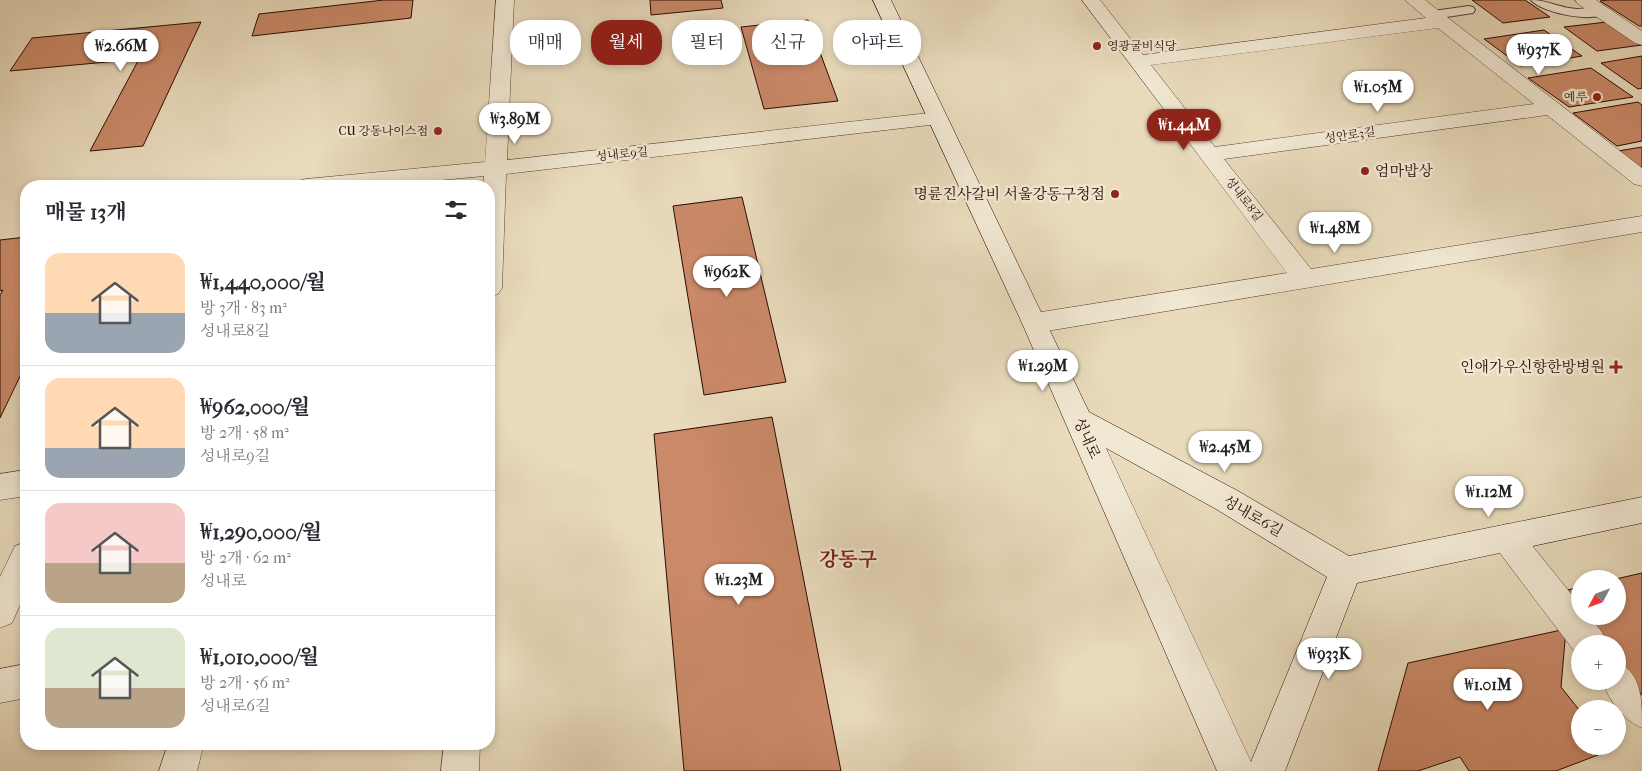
<!DOCTYPE html>
<html lang="ko">
<head>
<meta charset="utf-8">
<style>
	:root { --surface:#fff; --page:#f2f2f3; --text:#2b2b33; --muted:#7c7c81; --line:#e1e1e2; --accent:#8f2418 }
	body { margin:0; font-family:"IM FELL French Canon","Noto Serif KR",serif; background:var(--page); color:var(--text); height:100vh; display:flex; flex-direction:column; font-size:19px; white-space:nowrap }
	* { box-sizing:border-box; margin:0 }
	p { font-size:16px; color:var(--muted) }
	.icon { flex:none; width:28px; height:28px; fill:none; stroke:currentColor; stroke-width:2; stroke-linecap:round; stroke-linejoin:round }
	.map { position:relative; flex:1; overflow:hidden }
	.sheet { position:absolute; left:20px; top:180px; width:475px; height:570px; display:flex; flex-direction:column; background:var(--surface); border-radius:20px; box-shadow:0 2px 8px #0003 }
	.sheet>* { flex:none }
	.hud { position:absolute; left:510px; top:20px; width:475px; height:45px; display:flex; gap:10px }
	.needle { width:32px; rotate:229deg }
	.controls { position:absolute; left:1571px; top:570px; display:grid; gap:10px }
	.controls a { display:grid; place-items:center; width:55px; height:55px; border-radius:50%; background:var(--surface); box-shadow:0 2px 8px #0003; font-size:25px }
	.price { position:absolute; translate:-50% -42px; padding:0 11px; border-radius:18px; background:#fff; color:#222; font-size:16px; line-height:32px; filter:drop-shadow(0 1px 2px #0008) }
	.price::after { content:''; position:absolute; left:50%; top:30px; width:15px; height:11px; margin-left:-8px; background:inherit; clip-path:polygon(0 0,100% 0,50% 100%) }
	.price.selected { background:var(--accent); color:#fff }
	ul { padding:0; list-style:none }
	li { display:flex; align-items:center; gap:15px; height:125px; padding:0 25px }
	li+li { border-top:1px solid var(--line) }
	li span { display:grid; place-items:center; flex:none; width:140px; height:100px; border-radius:15px; color:#555 }
	li>.icon { margin-inline-start:auto }
	span .icon { width:60px; height:60px; fill:#fffc; stroke-width:1 }
	li b { font-size:21px }
	h2 { display:flex; justify-content:space-between; align-items:center; height:60px; padding:0 25px; font-size:21px }
	.pill { padding:0 18px; border-radius:20px; background:var(--surface); box-shadow:0 2px 8px #0003; font-size:18px; line-height:45px }
	.pill.selected { background:var(--accent); color:#fff }
	.map>svg:first-child { display:block }
	.building { fill:#ca8968; stroke:#2b0a00 }
	.lines { fill:none; stroke-linecap:round; stroke-linejoin:round }
	.lane-casing { stroke:#5a3e2f; stroke-width:2 }
	.street-casing { stroke:#5a3e2f; stroke-width:1 }
	.secondary-casing { stroke:#2b0a00; stroke-width:1 }
	.lane { fill:#f1e8d3; fill-rule:evenodd }
	.street { fill:#f1e8d3; fill-rule:evenodd }
	.secondary { fill:#f1e8d3; fill-rule:evenodd }
	.poi-dot { fill:#8f2418; stroke:#f1e8d3; stroke-width:2 }
	.labels { text-anchor:middle; dominant-baseline:central; stroke-width:5; stroke-linejoin:round; paint-order:stroke }
	.far-poi-label { font-size:12px; fill:#2b0a00; stroke:#f1e8d3; text-anchor:end }
	.far-street-label { font-size:12px; fill:#2b0a00; stroke:#f1e8d3 }
	.poi-label { font-size:15px; fill:#2b0a00; stroke:#f1e8d3; text-anchor:end }
	.street-label { font-size:15px; fill:#2b0a00; stroke:#f1e8d3 }
	.district-label { font-size:20px; font-weight:bold; fill:#7a1f14; stroke:#f1e8d3 }
</style>
</head>
<body>
<div class="map">
<svg width="1642" height="771" viewBox="0 0 1642 771">
	<rect width="100%" height="100%" fill="#e9dbbc"/>
	<filter id="stains"><feTurbulence type="fractalNoise" baseFrequency=".004" numOctaves="4"/><feColorMatrix values="0 0 0 0 .2 0 0 0 0 .09 0 0 0 0 .02 0 0 0 .5 -.17"/></filter>
	<radialGradient id="worn" r=".72"><stop offset=".6" stop-color="#630" stop-opacity="0"/><stop offset="1" stop-color="#630" stop-opacity=".3"/></radialGradient>
	<path class="building" d="M384 0H413L411 18 252 36 259 14Z
		M650 0H721L723 8 651 15Z
		M1472 0H1525L1550 17 1503 23Z
		M1608 0H1642V26H1639L1600 1Z
		M808 20 838 101 764 109 741 27Z
		M201 22 143 146 90 151 139 59 10 71 32 38Z
		M1607 22 1642 45 1597 51 1564 27Z
		M1544 30 1582 56 1521 66 1484 39Z
		M1642 56V88L1638 89 1601 63Z
		M1591 68 1633 97 1569 107 1528 78Z
		M1638 102 1642 105V141L1617 146 1573 113Z
		M1642 147V169L1618 151Z
		M742 197 786 382 704 395 673 206Z
		M26 237V364L0 418V295L3 290 0 291V240Z
		M772 417 841 771H684L654 434Z
		M1642 573V695L1618 665V644H1601L1559 592 1580 587V616H1618L1616 579Z
		M1566 629 1561 687 1580 711V746H1608L1611 750 1556 771H1469L1460 757 1418 771H1378L1408 663Z"/>
	<g class="lines">
		<defs>
			<path id="lane" d="M1531 0C1547 0 1560 8 1577 9 1586 9 1601 5 1607 12 1595 24 1542 13 1531 0Z
				M1469 6 1473 7 1475 10 1473 13 1433 19 1427 15 1433 11Z"/>
			<path id="street" d="M496 0H514L507 160 938 112 945 114 948 118 945 122 938 124 506 174 502 288 498 294 489 297V186H483L484 176 378 186H295L298 181 306 179 485 162Z
				M1082 0H1100L1143 55 1426 18 1405 0H1425L1642 168V186L1634 184 1547 115 1224 159 1311 269 1642 216V232L1035 333 1026 330 1022 323 1026 316 1035 313 1287 273ZM1438 28 1534 104 1215 147 1151 65Z
				M1575 0H1596L1642 31V45L1635 43 1578 4Z
				M26 470V496L0 500V474Z
				M1507 524 1518 528 1580 605V616H1589L1602 632 1607 644H1580V656H1578L1496 548 1491 538 1496 528Z
				M26 542V591L12 623 0 628V577L15 546Z
				M1618 662C1642 675 1642 698 1642 728 1623 720 1609 700 1602 681H1618Z
				M26 664V698L0 703V669Z
				M168 744H204L197 771H159Z
				M444 744H480L479 771H441Z"/>
			<path id="secondary" d="M873 0H891L1089 412 1238 491 1349 556 1642 497V523L1357 583 1285 771H1217L1022 323ZM1106 448 1216 509 1327 577 1251 762Z"/>
		</defs>
		<use href="#lane" class="lane-casing"/>
		<use href="#street" class="street-casing"/>
		<use href="#secondary" class="secondary-casing"/>
		<use href="#lane" class="lane"/>
		<use href="#street" class="street"/>
		<use href="#secondary" class="secondary"/>
	</g>
	<g class="poi-dot">
		<circle cx="1097" cy="46" r="5"/>
		<circle cx="1597" cy="97" r="5"/>
		<circle cx="438" cy="131" r="5"/>
		<circle cx="1365" cy="171" r="5"/>
		<circle cx="1115" cy="194" r="5"/>
		<path d="M1613.5 359.5h5v5h5v5h-5v5h-5v-5h-5v-5h5z"/>
	</g>
	<g class="labels">
		<g class="far-poi-label">
			<text x="1107" y="46" text-anchor="start">영광굴비식당</text>
			<text x="1587" y="97">예루</text>
			<text x="428" y="131">CU 강동나이스점</text>
		</g>
		<g class="far-street-label">
			<text transform="translate(1350 135) rotate(-8)">성안로3길</text>
			<text transform="translate(622 154) rotate(-6)">성내로9길</text>
			<text transform="translate(1244 199) rotate(52)">성내로8길</text>
		</g>
		<g class="poi-label">
			<text x="1375" y="171" text-anchor="start">엄마밥상</text>
			<text x="1105" y="194">명륜진사갈비 서울강동구청점</text>
			<text x="1605" y="367">인애가우신향한방병원</text>
		</g>
		<g class="street-label">
			<text transform="translate(1087 438) rotate(66)">성내로</text>
			<text transform="translate(1253 516) rotate(30)">성내로6길</text>
		</g>
		<g class="district-label">
			<text x="848" y="559">강동구</text>
		</g>
	</g>
	<rect width="100%" height="100%" filter="url(#stains)"/>
	<rect width="100%" height="100%" fill="url(#worn)"/>
</svg>
<div class="controls">
<a><svg class="needle" viewBox="-14 -14 28 28"><path d="M0-13l5 13h-10z" fill="#e53935"/><path d="M0 13l5-13h-10z" fill="#7c7c81"/></svg></a>
<a>+</a>
<a>−</a>
</div>
<b class="price" style="left:121px;top:72px">₩2.66M</b>
<b class="price" style="left:1539px;top:76px">₩937K</b>
<b class="price" style="left:1378px;top:113px">₩1.05M</b>
<b class="price" style="left:515px;top:145px">₩3.89M</b>
<b class="price selected" style="left:1184px;top:151px">₩1.44M</b>
<b class="price" style="left:1335px;top:254px">₩1.48M</b>
<b class="price" style="left:727px;top:298px">₩962K</b>
<b class="price" style="left:1043px;top:392px">₩1.29M</b>
<b class="price" style="left:1225px;top:473px">₩2.45M</b>
<b class="price" style="left:1489px;top:518px">₩1.12M</b>
<b class="price" style="left:739px;top:606px">₩1.23M</b>
<b class="price" style="left:1329px;top:680px">₩933K</b>
<b class="price" style="left:1488px;top:711px">₩1.01M</b>
<div class="hud">
<a class="pill">매매</a>
<a class="pill selected">월세</a>
<a class="pill">필터</a>
<a class="pill">신규</a>
<a class="pill">아파트</a>
</div>
<section class="sheet">
<h2>매물 13개<svg class="icon" aria-label="filters" viewBox="0 0 24 24"><path d="M4 7h16M4 17h16"/><circle cx="9" cy="7" r="2"/><circle cx="15" cy="17" r="2"/></svg></h2>
<ul>
<li><span style="background:linear-gradient(#ffd9b3 60%,#9aa5b1 0)"><svg class="icon" aria-label="home" viewBox="0 0 24 24"><path d="M3 11l9-7 9 7M6 9v11h12V9"/></svg></span><div><b>₩1,440,000/월</b><p>방 3개 · 83 m²</p><p>성내로8길</p></div></li>
<li><span style="background:linear-gradient(#ffd9b3 70%,#9aa5b1 0)"><svg class="icon" aria-label="home" viewBox="0 0 24 24"><path d="M3 11l9-7 9 7M6 9v11h12V9"/></svg></span><div><b>₩962,000/월</b><p>방 2개 · 58 m²</p><p>성내로9길</p></div></li>
<li><span style="background:linear-gradient(#f6c9c9 60%,#b9a48a 0)"><svg class="icon" aria-label="home" viewBox="0 0 24 24"><path d="M3 11l9-7 9 7M6 9v11h12V9"/></svg></span><div><b>₩1,290,000/월</b><p>방 2개 · 62 m²</p><p>성내로</p></div></li>
<li><span style="background:linear-gradient(#dfe7d0 60%,#b9a48a 0)"><svg class="icon" aria-label="home" viewBox="0 0 24 24"><path d="M3 11l9-7 9 7M6 9v11h12V9"/></svg></span><div><b>₩1,010,000/월</b><p>방 2개 · 56 m²</p><p>성내로6길</p></div></li>
</ul>
</section>
</div>
</body>
</html>
